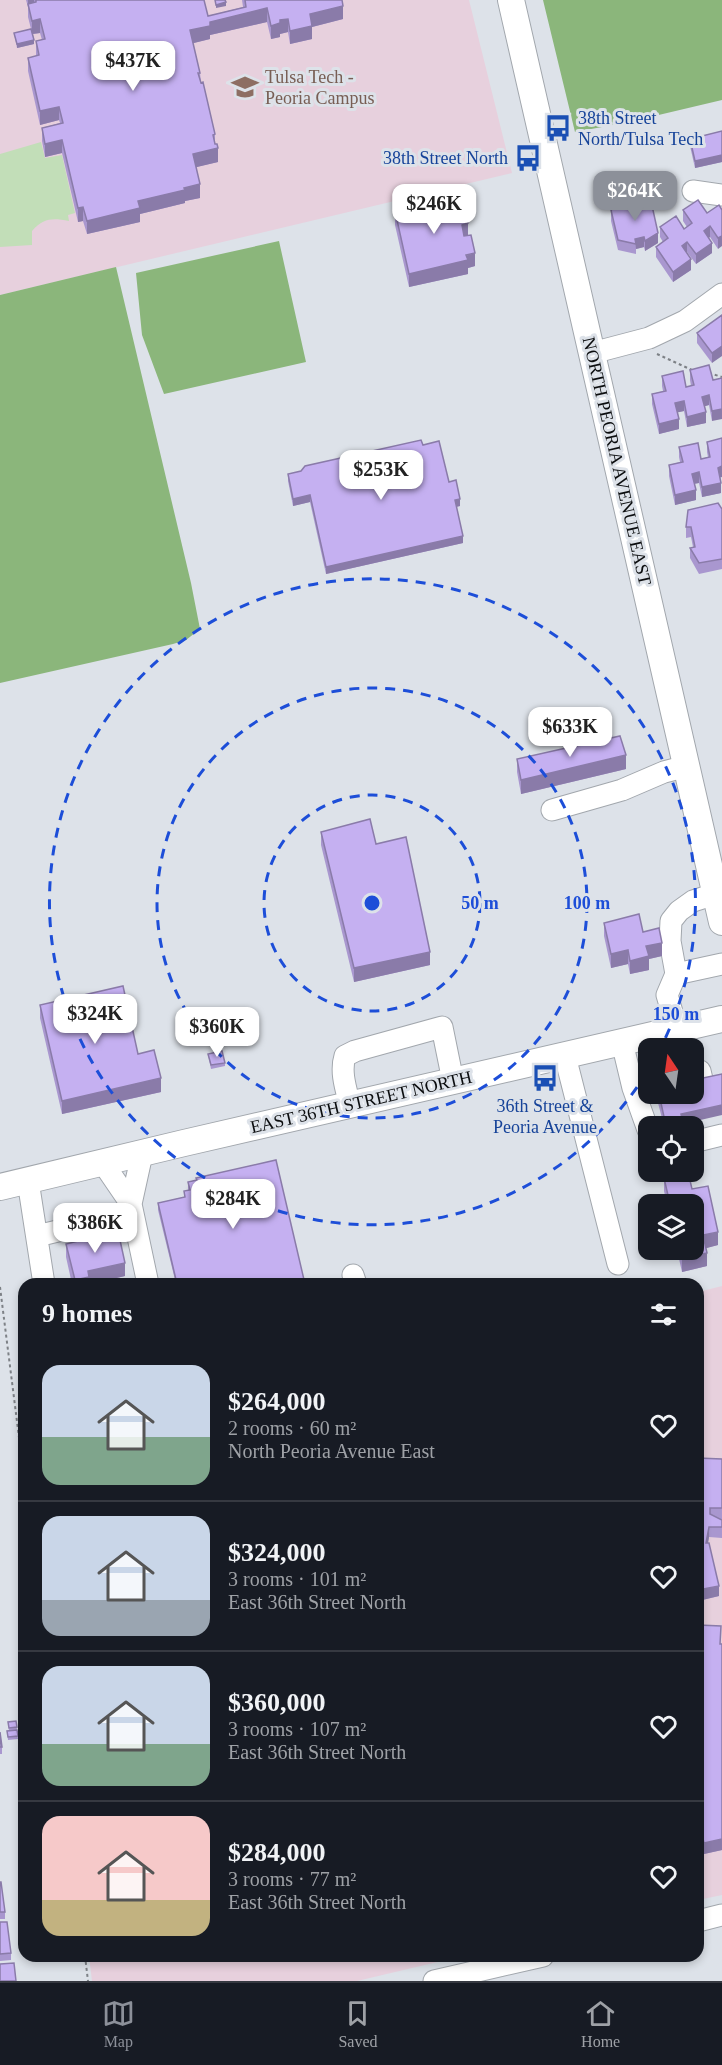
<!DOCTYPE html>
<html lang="en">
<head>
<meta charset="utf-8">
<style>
	:root { --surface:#171b24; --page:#20242c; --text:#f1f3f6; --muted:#9ea1a6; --line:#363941; --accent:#8c9099 }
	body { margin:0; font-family:"Times New Roman",serif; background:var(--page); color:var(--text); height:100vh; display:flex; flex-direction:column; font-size:22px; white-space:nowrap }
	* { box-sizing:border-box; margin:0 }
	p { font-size:20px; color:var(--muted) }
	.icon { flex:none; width:33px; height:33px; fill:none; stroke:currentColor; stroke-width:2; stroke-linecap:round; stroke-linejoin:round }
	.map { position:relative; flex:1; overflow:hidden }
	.details { position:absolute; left:18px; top:1278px; width:686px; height:684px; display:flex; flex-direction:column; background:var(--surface); border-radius:18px; box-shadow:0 3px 9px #0003 }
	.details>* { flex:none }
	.needle { width:39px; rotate:347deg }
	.fabs { position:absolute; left:638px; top:1038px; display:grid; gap:12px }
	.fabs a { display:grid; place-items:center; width:66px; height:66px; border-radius:12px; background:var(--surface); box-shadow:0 3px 9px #0003; font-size:30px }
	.price { position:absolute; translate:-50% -51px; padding:0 14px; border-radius:12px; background:#fff; color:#222; font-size:20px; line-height:39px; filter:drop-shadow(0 2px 3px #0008) }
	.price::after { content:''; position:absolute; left:50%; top:36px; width:18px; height:14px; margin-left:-9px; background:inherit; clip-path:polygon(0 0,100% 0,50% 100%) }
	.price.active { background:var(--accent); color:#fff }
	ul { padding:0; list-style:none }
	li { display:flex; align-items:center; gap:18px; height:150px; padding:0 24px }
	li+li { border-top:2px solid var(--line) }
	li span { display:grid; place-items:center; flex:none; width:168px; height:120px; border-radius:18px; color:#555 }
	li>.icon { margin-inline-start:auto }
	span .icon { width:72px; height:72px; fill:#fffc; stroke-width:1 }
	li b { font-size:26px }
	h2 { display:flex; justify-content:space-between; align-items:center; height:72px; padding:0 24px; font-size:26px }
	.tabs { display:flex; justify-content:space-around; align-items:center; height:84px; border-top:2px solid var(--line); background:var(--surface); font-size:16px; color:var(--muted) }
	.tabs a { display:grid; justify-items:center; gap:3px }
	.tabs .active { color:var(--accent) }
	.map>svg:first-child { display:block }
	.education { fill:#e7d0dd }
	.green { fill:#c2deb8 }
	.forest { fill:#8bb67b }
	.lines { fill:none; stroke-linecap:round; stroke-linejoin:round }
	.minor-casing { stroke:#a2a7ad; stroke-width:23 }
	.major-casing { stroke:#a2a7ad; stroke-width:28 }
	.path { stroke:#7d8186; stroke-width:2; stroke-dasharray:3 3; stroke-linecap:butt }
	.minor { stroke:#fff; stroke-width:21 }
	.major { stroke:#fff; stroke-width:26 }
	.wall { fill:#a997cf }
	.shaded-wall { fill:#8a7ba9 }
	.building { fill:#c5b0f1; stroke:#8a7ba9; stroke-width:1.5 }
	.ring { fill:none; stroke:#1d4ed8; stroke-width:3; stroke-dasharray:10 8 }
	.labels { text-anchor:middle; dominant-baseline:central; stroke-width:6; stroke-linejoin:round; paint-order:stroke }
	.education-label { font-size:18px; fill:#785e54; stroke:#dde2e9; text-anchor:start }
	.transit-label { font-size:18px; fill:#164399; stroke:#dde2e9; text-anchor:start }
	.street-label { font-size:18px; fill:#0b0d0f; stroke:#dde2e9 }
	.centre { fill:#1d4ed8; stroke:#dde2e9; stroke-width:3 }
	.ring-label { font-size:18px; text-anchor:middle; font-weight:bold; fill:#1d4ed8; stroke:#dde2e9; stroke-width:6; stroke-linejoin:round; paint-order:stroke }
</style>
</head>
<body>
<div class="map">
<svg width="722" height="1981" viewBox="0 0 722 1981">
	<rect width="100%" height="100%" fill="#dde2e9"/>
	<path class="education" d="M0 0H469L512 173 0 295Z
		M722 1286V1895L698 1900V1292Z
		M89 1956H463L357 1981H92Z"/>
	<path class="green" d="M41 142 45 158 62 155 75 213 68 215 69 221C52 218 44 218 32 231V245L0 247V154Z"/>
	<path class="forest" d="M543 0H722V100L629 122 575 132Z
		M279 241 306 362 164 394 142 335 136 273Z
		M116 267 191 583 200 629 186 640 173 644 0 683V295Z"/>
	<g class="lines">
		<defs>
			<path id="minor" d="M693 191 722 195
				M592 353 649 338 685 321 722 294
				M552 810 622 790 664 772 687 766
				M676 974 722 964
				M677 1029 667 995 676 974 670 941 671 921 679 911 693 901 715 894
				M622 1042 633 1088 648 1130
				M565 1056 618 1264
				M693 1073 700 1071 704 1088
				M350 1105C346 1089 340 1072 345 1056L355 1051 442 1027 453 1081
				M693 1142 722 1135
				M142 1154 131 1204 148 1284
				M103 1163 131 1204
				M28 1181 44 1284
				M37 1236 132 1213
				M353 1275 356 1284
				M698 1921 722 1915
				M434 1981 543 1956"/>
			<path id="major" d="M511 0 722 922
				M0 1187 184 1143 722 1019"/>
		</defs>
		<use href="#minor" class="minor-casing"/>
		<use href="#major" class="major-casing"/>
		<path class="path" d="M657 354 692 370
			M709 373 722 377
			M0 1287 24 1477
			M85 1956 88 1981"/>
		<use href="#minor" class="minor"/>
		<use href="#major" class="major"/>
	</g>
	<path class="wall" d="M26 0H204L208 16 243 7 242 0H342L343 19 312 27V39L290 44 288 32 280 34V37L271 39 267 22 210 35V39L193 43 200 73 201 83 215 134V144L218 162 196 167 200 198 185 201V203L140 214V222L87 234 83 221 78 222 62 153 45 157 42 141V128L60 123 59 120 40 125 28 71V58L36 56V41L42 40 40 33 33 34 34 44 17 48 14 33 31 29 28 17V7Z
		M722 131V162L695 168 690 146V139Z
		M634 200 658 243 645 251 644 247 636 249V254L618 250 611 221V210L634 205Z
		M443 201 453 203 468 236 475 266 468 268V274L409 287 395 225V211Z
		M719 205 718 249 710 237 708 238 712 253 696 264 687 252 686 253 691 270 673 282 656 257V247L663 242 660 237V227L684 229 687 227 683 221V210L707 213Z
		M722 315 712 363 697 343V333Z
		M690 370 713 380 712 421 709 405 704 406 706 423 687 427 684 411 678 412 679 429 659 434 652 404V394L663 391 662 386V376L686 387 691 386 690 380Z
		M722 438V477H720L721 493 702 497 699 483 694 484 696 500 675 505 669 476V465L680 462 679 457V447L701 459 708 457 707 452V442Z
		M423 445 449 482 460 506 456 507 463 543 326 574 310 502 293 506 288 481V474Z
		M722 509V569L699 574 690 558V548L693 547 691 537 686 538V527Z
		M517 759 626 769 521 794 517 772Z
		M321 832 376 844 430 965 354 982 321 845Z
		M604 923 643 932 662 956 649 959V970L630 974 628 964 611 968 604 936Z
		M40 1005 138 1054 161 1092 62 1114 40 1018Z
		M208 1054 225 1063V1066L211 1069Z
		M658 1094 683 1124V1126H664L658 1103Z
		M196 1178 305 1284H176L158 1210V1203L184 1197V1191L188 1190V1182L196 1180Z
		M664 1178 692 1189 718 1245 706 1248 707 1266 682 1272 677 1250H693V1204H667L664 1191Z
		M66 1244 125 1276 91 1284H72L66 1257Z
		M698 1458 722 1459V1519H718L722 1520V1538L709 1537 708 1543 719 1596 698 1601Z
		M720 1644H722V1850L704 1854 700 1836 698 1837Z
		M16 1721 18 1739 8 1740 7 1731H9L8 1722Z
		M0 1732 2 1747V1754H0Z
		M0 1882 5 1912V1919H0Z
		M0 1922 11 1953V1960L0 1961Z"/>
	<path class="shaded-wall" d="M28 0H34V5L28 4V7Z
		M226 2V6L216 8V5Z
		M343 6V19L312 27V39L290 44V31L310 14Z
		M267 8V22L210 35V39L190 44V30L210 22Z
		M40 19V33L32 34V21Z
		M288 19V32L280 34V37L271 39V26L280 20Z
		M34 40V44L17 48V44Z
		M59 107V120L40 125V111Z
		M62 140V153L45 157V144Z
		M218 148V162L193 168V154Z
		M722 155V162L695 168V161Z
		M200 184V198L185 201V203L140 214V222L87 234V221L138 201Z
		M83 207V221L78 222V208Z
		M468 223V237L462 238V225Z
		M710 226V237L704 241V231Z
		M658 233V243L645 251V241Z
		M722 236V246L718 249V238Z
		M644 237V247L636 249 635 239Z
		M687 242V252L682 256V246Z
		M712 243V253L696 264V254Z
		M475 253V266L468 268V274L409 287V274Z
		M691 259V270L673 282V272Z
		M722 346V356L712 363V353Z
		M709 395V405L702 407V397Z
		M684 401V411L675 413V403Z
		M722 409V419L712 421V411Z
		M706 412V423L687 427V417Z
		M679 419V429L659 434V424Z
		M722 466V477L718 478V468Z
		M699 472V483L692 484V474Z
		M721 483V493L702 497V487Z
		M696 490V500L675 505V495Z
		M310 495V502L293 506V499Z
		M460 499V506L455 507V500Z
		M463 536V543L326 574V567Z
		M626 755V769L521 794V780Z
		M662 943V956L649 959V970L630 974V961L646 946Z
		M628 950V964L611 968V954Z
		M430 952V965L354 982V968Z
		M161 1078V1092L62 1114V1101Z
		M722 1105V1115L683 1124V1126H666L681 1114Z
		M718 1232V1245L703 1249V1235Z
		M707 1253V1266L682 1272V1258Z
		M125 1263V1276L91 1284H75V1280L88 1271Z
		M709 1527V1537L706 1554V1543Z
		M719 1586V1596L698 1601V1590Z
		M700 1826V1836L698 1837V1827Z
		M722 1839V1850L704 1854V1843Z"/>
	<path class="building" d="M36 0H204L208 16 246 7 245 0H342L343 6 310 14 312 26 290 31 288 19 280 20V23L271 26 267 8 210 22V26L190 30 200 73H198L201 83 203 82 215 134 213 135 215 144H217L218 148 193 154 200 184 184 188 185 190 138 201 140 208 87 221 83 207 78 208 62 140 45 144 42 128 63 123 59 107 40 111 28 58 39 55 36 41 45 39 40 19 32 21 28 4 36 2Z
		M215 0H225L226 2 216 5Z
		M31 29 34 40 17 44 14 33Z
		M722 131V155L695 161 690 139Z
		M443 198V201L452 199 453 203 463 201 468 223 462 225 464 236 471 235 475 253 466 255 468 260 409 274 395 211 434 202 433 200Z
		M634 200 651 201 658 233 645 241 644 237 635 239 636 244 618 240 611 210 625 202 626 207 636 205Z
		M698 200 707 213 719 205 722 210V236L718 238 710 226 704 231 712 243 696 254 687 242 682 246 691 259 673 272 656 247 668 238 660 227 676 216 684 229 692 223 683 210Z
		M722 315V346L712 353 697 333Z
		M709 365 713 380 722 378V409L712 411 709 395 702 397 706 412 687 417 684 401 675 403 679 419 659 424 652 394 666 391 662 376 683 371 686 387 694 385 690 370Z
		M722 438V466L718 468 721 483 702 487 699 472 692 474 696 490 675 495 669 465 683 462 679 447 698 443 701 459 710 457 707 442Z
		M421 440 423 445 439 441 449 482 456 480 460 499 455 500 463 536 326 567 310 495 293 499 288 474 301 471 305 466Z
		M718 503 722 509V559L699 563 690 548 695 547 691 527H686L688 510Z
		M620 736 626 755 521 780 517 759Z
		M370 819 376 844 406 837 430 952 354 968 321 832Z
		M639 914 643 932 659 928 662 943 646 946 649 956 630 961 628 950 611 954 604 923Z
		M123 986 138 1054 154 1050 161 1078 62 1101 40 1005Z
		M222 1051 225 1063 211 1065 208 1054Z
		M722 1074V1105L681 1114 683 1123 666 1126 659 1094H693V1080Z
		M276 1160 305 1284H177L158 1203 185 1197 184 1191 190 1190 188 1182 197 1180 196 1178Z
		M683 1172H688L692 1189 708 1186 718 1232 703 1235 707 1253 682 1258 680 1250H693V1204H670L664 1178Z
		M118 1231 125 1263 88 1271 89 1277 75 1280 66 1244Z
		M698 1458 722 1459V1508H710V1514L722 1520V1527H709L706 1543H709L719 1586 698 1590Z
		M698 1625 721 1626 720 1644H722V1839L704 1843 700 1826 698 1827Z
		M16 1721 17 1727 9 1728 8 1722Z
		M17 1730 18 1736 8 1737 7 1731Z
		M0 1732 2 1747H0Z
		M0 1882H1L5 1912H0Z
		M0 1922H7L11 1953 0 1954Z
		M14 1963 16 1981H0V1964Z"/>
	<g class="ring">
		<circle cx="372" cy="903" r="108"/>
		<circle cx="372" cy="903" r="215"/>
		<path d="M647 1072A323 323 0 1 1 661 1047"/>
	</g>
	<defs>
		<symbol id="school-bare" viewBox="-9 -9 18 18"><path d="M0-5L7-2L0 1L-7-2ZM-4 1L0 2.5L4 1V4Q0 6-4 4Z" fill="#8d6e63" stroke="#dde2e9" stroke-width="2.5" paint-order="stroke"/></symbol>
		<symbol id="bus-bare" viewBox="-9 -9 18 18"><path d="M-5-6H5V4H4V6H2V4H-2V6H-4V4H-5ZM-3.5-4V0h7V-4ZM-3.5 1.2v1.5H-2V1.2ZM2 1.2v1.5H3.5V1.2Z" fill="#1a4fb4" stroke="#dde2e9" stroke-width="2.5" paint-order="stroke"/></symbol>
	</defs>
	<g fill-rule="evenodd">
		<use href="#school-bare" x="226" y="68" width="38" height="38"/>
		<use href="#bus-bare" x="539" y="109" width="38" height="38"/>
		<use href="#bus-bare" x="509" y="139" width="38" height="38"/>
		<use href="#bus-bare" x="526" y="1059" width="38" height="38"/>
	</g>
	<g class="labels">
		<g class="education-label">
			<text x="265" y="77">Tulsa Tech -<tspan x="265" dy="21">Peoria Campus</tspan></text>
		</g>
		<g class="transit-label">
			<text x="578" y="118">38th Street<tspan x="578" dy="21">North/Tulsa Tech</tspan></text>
			<text x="508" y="158" text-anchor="end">38th Street North</text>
			<text x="545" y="1106" text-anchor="middle">36th Street &amp;<tspan x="545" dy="21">Peoria Avenue</tspan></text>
		</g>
		<g class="street-label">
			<text transform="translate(617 461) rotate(77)">NORTH PEORIA AVENUE EAST</text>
			<text transform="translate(361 1102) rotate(-13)">EAST 36TH STREET NORTH</text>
		</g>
	</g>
	<circle cx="372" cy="903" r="9" class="centre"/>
	<g class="ring-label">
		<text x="480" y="909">50 m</text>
		<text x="587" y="909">100 m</text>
		<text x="676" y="1020">150 m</text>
	</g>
</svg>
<div class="fabs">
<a><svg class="needle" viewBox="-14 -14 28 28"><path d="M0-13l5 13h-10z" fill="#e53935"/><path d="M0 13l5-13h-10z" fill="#9ea1a6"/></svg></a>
<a><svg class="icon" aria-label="locate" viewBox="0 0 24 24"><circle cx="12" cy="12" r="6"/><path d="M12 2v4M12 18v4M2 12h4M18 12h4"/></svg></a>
<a><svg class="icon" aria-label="layers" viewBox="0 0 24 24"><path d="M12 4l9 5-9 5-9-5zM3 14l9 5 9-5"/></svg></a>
</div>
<b class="price" style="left:133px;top:92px">$437K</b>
<b class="price active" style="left:635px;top:222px">$264K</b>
<b class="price" style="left:434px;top:235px">$246K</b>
<b class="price" style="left:381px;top:501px">$253K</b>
<b class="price" style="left:570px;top:758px">$633K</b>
<b class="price" style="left:95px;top:1045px">$324K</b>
<b class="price" style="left:217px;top:1058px">$360K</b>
<b class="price" style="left:233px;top:1230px">$284K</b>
<b class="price" style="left:95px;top:1254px">$386K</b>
<section class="details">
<h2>9 homes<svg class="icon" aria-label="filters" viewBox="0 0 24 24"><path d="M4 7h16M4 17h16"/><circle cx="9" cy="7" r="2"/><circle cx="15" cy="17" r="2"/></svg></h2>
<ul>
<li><span style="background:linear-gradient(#c9d6e8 60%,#7fa58c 0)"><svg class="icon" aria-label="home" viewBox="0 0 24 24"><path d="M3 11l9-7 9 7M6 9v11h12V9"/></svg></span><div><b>$264,000</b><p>2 rooms · 60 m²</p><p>North Peoria Avenue East</p></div><svg class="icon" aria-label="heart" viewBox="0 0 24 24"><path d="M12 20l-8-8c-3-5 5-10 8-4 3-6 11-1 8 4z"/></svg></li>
<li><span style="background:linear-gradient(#c9d6e8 70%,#9aa5b1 0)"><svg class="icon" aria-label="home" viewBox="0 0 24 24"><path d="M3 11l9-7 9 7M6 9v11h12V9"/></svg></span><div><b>$324,000</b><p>3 rooms · 101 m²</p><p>East 36th Street North</p></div><svg class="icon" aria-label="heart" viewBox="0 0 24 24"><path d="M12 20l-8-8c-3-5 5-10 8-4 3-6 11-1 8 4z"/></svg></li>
<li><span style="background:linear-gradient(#c9d6e8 65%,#7fa58c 0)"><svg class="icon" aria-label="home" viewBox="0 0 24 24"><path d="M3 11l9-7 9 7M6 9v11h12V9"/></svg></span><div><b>$360,000</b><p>3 rooms · 107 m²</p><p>East 36th Street North</p></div><svg class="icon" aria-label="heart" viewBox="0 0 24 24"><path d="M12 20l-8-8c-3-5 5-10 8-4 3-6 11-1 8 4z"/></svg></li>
<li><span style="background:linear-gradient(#f6c9c9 70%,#c2b280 0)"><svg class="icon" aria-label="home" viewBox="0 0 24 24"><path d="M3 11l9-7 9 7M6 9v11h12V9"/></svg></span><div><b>$284,000</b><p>3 rooms · 77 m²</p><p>East 36th Street North</p></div><svg class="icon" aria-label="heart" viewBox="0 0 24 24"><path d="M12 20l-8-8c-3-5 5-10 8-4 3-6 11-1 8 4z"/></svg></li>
</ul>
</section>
</div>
<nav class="tabs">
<a class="active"><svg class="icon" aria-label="map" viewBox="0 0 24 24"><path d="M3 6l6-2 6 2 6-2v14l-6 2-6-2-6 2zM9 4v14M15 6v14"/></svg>Map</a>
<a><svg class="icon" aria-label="saved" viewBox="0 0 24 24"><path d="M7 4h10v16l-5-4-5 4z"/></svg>Saved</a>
<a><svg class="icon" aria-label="home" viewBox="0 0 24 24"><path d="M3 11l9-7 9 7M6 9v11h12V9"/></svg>Home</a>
</nav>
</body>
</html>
